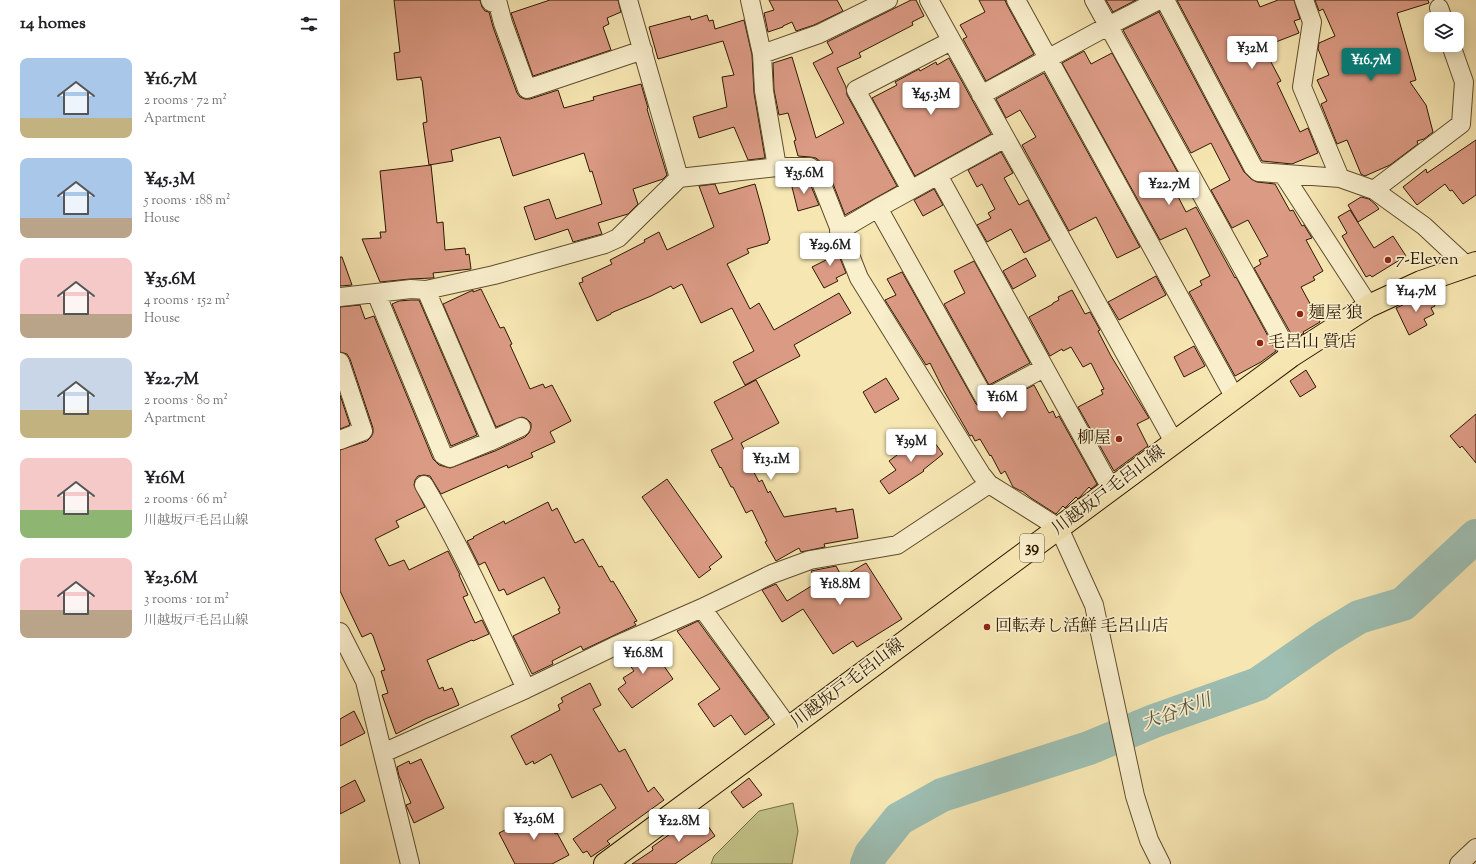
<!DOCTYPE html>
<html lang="en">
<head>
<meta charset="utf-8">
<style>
	:root { --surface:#fff; --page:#f6f6f6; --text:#202124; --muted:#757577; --accent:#0f766e }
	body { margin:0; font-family:"Sorts Mill Goudy","Noto Serif JP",serif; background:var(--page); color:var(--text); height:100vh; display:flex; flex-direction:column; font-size:15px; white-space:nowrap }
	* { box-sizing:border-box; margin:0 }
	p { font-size:13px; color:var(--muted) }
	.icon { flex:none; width:22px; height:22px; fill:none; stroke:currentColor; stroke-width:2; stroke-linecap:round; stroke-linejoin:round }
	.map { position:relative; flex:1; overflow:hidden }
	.side { display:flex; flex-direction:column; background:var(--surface); width:340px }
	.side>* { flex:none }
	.fabs { position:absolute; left:1084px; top:12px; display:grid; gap:8px }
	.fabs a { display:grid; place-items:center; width:40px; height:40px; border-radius:8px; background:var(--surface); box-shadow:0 2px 10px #0003; font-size:20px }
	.price { position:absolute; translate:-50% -34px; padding:0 9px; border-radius:4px; background:#fff; color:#222; font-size:13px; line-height:26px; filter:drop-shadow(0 1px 2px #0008) }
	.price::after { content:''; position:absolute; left:50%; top:24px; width:12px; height:9px; margin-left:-6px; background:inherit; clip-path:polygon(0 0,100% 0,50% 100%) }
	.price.current { background:var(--accent); color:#fff }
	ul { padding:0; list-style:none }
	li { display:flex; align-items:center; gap:12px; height:100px; padding:0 20px }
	li span { display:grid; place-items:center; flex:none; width:112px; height:80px; border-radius:8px; color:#555 }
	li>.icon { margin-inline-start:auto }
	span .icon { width:48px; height:48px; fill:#fffc; stroke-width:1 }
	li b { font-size:17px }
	h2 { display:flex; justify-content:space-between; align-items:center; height:48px; padding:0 20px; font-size:17px }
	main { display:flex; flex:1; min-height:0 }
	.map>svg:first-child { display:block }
	.green { fill:#c2c388; stroke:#786e44 }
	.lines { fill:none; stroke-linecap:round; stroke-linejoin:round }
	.river { stroke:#9dbeb2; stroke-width:34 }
	.building { fill:#db9a84; stroke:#2e1900 }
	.minor-casing { stroke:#604c2c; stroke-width:20 }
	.primary-casing { stroke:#2e1900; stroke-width:24 }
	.minor { stroke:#f9efcd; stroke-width:18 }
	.primary { stroke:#f6e6b2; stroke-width:22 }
	.poi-dot { fill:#8f2418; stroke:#f9efcd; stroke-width:1.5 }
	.labels { text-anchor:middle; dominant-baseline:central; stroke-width:3.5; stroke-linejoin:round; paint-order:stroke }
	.shield { fill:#f9efcd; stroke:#6b593e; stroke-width:1 }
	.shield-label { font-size:16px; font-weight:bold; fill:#2e1900 }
	.poi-label { font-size:17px; fill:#2e1900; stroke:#f9efcd; text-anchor:start }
	.street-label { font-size:17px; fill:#2e1900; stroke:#f9efcd }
	.water-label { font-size:18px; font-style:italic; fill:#55533e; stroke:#f9efcd }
</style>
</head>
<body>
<main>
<section class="side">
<h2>14 homes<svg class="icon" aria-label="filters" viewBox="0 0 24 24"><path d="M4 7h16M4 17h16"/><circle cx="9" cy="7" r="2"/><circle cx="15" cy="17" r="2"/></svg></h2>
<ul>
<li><span style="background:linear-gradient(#a9c7e8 75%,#c2b280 0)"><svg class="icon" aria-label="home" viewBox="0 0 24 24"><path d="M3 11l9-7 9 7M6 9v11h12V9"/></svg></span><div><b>¥16.7M</b><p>2 rooms · 72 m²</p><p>Apartment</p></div></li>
<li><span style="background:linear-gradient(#a9c7e8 75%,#b9a48a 0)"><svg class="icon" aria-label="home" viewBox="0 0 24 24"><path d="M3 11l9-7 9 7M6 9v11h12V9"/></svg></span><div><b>¥45.3M</b><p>5 rooms · 188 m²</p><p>House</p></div></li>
<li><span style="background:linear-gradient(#f6c9c9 70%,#b9a48a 0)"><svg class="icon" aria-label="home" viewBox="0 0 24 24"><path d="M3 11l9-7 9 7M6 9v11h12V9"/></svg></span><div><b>¥35.6M</b><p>4 rooms · 152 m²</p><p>House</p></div></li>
<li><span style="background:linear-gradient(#c9d6e8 65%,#c2b280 0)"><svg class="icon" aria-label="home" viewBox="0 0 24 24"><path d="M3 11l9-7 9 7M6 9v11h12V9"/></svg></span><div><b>¥22.7M</b><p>2 rooms · 80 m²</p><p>Apartment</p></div></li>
<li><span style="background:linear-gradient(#f6c9c9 65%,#8fb573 0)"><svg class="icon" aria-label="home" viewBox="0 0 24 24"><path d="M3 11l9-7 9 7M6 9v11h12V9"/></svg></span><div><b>¥16M</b><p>2 rooms · 66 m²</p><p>川越坂戸毛呂山線</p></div></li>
<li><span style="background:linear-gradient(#f6c9c9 65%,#b9a48a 0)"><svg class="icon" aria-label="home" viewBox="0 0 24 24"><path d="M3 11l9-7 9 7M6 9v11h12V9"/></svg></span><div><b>¥23.6M</b><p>3 rooms · 101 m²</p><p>川越坂戸毛呂山線</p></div></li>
</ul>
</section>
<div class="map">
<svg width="1136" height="864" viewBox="0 0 1136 864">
	<rect width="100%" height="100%" fill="#f6e6b2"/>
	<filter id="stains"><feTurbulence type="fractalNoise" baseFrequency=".005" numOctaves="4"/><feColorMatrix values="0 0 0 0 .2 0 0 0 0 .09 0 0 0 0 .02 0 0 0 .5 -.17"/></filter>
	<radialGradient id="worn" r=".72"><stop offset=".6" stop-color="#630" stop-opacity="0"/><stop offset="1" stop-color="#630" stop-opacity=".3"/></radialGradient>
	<path class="green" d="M453 803 458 831 452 864H371L374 856 419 811Z"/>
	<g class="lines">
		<path class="river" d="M527 864 531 854 559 819 602 795 749 748 814 721 918 684 986 637 1019 617 1063 604 1136 536"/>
	</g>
	<path class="building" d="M54 0H140L142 7 145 11 149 12 153 27 177 93 180 97 185 99H190L218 90 224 108 254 100 253 97 301 84 308 108 307 109 327 175 323 179 293 189 298 204 288 214 258 223 262 234 233 242 228 229 195 240 184 207 209 199 216 219 262 204 252 171 250 172 244 153 173 176 160 137 111 150 113 161 89 165 83 123 87 122 82 80H81V77L57 80 54 53 60 52Z
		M210 0H278L281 12 267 18 269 24 263 27 271 50 193 76 171 13Z
		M429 0H497L503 11 474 25 456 31 452 22 443 26V27L428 32 424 13 434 10Z
		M571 0H576L584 16 572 22 573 25 519 53 521 57 497 68 506 87 507 95 557 186 505 215 487 168 483 164 476 158 470 157 458 156 454 141 456 140 448 113 439 115 434 90 433 63 452 57 476 138 504 123 473 63 493 53 487 42Z
		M639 0H665L667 5 694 54 646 81 623 39 627 37 620 25 645 12Z
		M766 0H796L773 12Z
		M837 0H917L920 7 938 0H954L960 19 954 21 959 33 923 47 941 81 937 83 960 132 968 128 978 153 952 164 922 161Z
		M975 0H1088L1089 3 1057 13 1076 80 1070 82 1086 105 1093 132 1084 139 1077 141 1078 144 1050 165 1025 176 1021 174 1007 140 997 144 981 104 987 101 977 80 989 75 978 49 979 43 995 36 983 9 979 11Z
		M819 12 904 172 911 179 917 182 935 184 950 211 953 210 962 226 964 225 972 238 966 240 983 271 973 277 975 280 961 287 980 322 963 332 964 333 954 339 914 268 921 264 919 260 928 256 908 220 892 228 871 190 890 180 871 143 851 153 783 30Z
		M367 15 369 21 373 20 375 29 404 20 412 55 414 93 425 158 408 160 394 127 359 138 353 117 387 107 382 77 394 75 383 41 318 59 309 27 350 16 351 20Z
		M744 51 751 64 772 53 843 182 833 187 846 212 856 207 895 278 896 277 936 351 921 362 895 376 849 292 862 285 860 281 870 276 846 228 820 240 722 63Z
		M609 58 651 134 575 176 532 98 557 85 555 82 579 69 580 71 596 62 597 65Z
		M704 73 800 247 777 258 756 217 729 231 682 145 696 137 680 110 666 118 656 99Z
		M1136 140V195L1123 204 1112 190 1110 191 1105 184 1077 205 1063 187 1086 169 1087 173Z
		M661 152 673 173 664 178 679 205 688 200 710 240 684 253 671 229 647 242 637 225 651 218 648 213 655 209 642 184 637 187 628 170Z
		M91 165 97 223 103 222 105 250 125 248 126 255 129 254 131 269 93 273 94 278H92L70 279 40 282 22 239 41 238 40 232H46L40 171Z
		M463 178 468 179 479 205 458 211 451 183 464 180Z
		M375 184 379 194 415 184 422 209 430 240 428 241V243L407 249 409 253 387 264 410 309 419 303 434 330 499 293 511 313 454 345 460 356 405 385 393 362 414 351 392 308 361 323 342 284 333 289 331 286 311 296 271 313V314L257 321 239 283 243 282 242 278 272 264 270 260 305 242 304 240 319 232 327 250 374 227 359 186Z
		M594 189 603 205 583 216 574 200Z
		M1021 197 1029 199 1036 205 1039 209 1018 222 1008 205Z
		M1010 210 1034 248 1053 236 1066 256 1032 277 1030 275 1026 277 1002 236 1007 233 998 217Z
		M494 243 506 273 496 278 498 281 484 288 472 267 488 259 483 249Z
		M0 257H2L12 285 0 286Z
		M686 258 696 276 673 289 663 271Z
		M634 261 690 363 649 385 604 304 625 293 614 271Z
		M562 272 636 404 640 408 645 409 650 408 694 385 709 413 713 411 716 418 719 416 757 484 751 489 749 487 738 499 736 497 725 508 723 506 716 514 691 498 682 491H681L673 487 665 471 661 474 651 455 650 456 640 439 635 441 632 435 630 436 604 391 590 363 586 365 545 300 556 295 547 279Z
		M816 276 826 295 779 320 768 302Z
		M141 289 160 328 164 327 172 344 170 345 190 389 203 384 205 388 212 385 231 421 210 432 215 442 191 453 193 457 168 468 167 465 101 494 90 476 84 475 78 476 75 480 74 485 85 507 56 521 59 527 35 539 49 566 64 560 69 570 108 551 120 575H119L128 595 123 597 135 623 142 620 149 634 133 641 132 640 87 660 99 689 103 687 104 691 112 688 119 705 85 719 56 734 42 695 48 693 41 671 45 670 33 636 31 633 22 637 0 591V450L27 441 31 437 33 433V428L10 359 7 354 0 352V307L20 305 25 319 34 316 93 459 99 465 110 468 155 451 185 437 189 433 191 428V423L187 419 182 417 156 427 103 304 131 291 133 290V292Z
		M732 290 745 314 750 312 760 330 758 331 771 356 809 418 797 424 808 446 774 471 738 407 763 394 761 390 764 389 751 363 743 367 731 347 723 351 722 349 710 356 689 317 713 304V303L719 300 718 297Z
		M1089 293 1095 306 1091 308 1094 314 1084 319 1087 325 1069 335 1056 308Z
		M71 300H79L137 435 111 446 52 304 59 301Z
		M854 346 865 366 844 377 834 357Z
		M966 370 976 387 960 397 950 381Z
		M546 378 559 399 535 413 523 392Z
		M416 380 439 423 401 443 407 456 406 457 419 482 422 480 428 493 430 491 444 517 496 508V512L513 509 518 538 484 544 485 547 461 552 459 548 436 561 425 542 427 541 412 510 406 513 393 487H391L381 467 380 468 371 450 393 439 374 402Z
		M0 395 10 425 0 429Z
		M1136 414V463L1122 446 1120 448 1110 436Z
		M589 435 603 454 583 470 584 471 549 494 540 481 556 470 549 461 573 443 574 445Z
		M327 479 382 557 369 567 371 569 359 578 302 497Z
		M208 502 212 511 217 508 235 543 243 539 259 567 262 566 271 582 273 581 297 621 294 622 296 625 243 650 241 646 212 661 213 664 192 674 173 636 220 613 218 609 220 608 204 577 167 595 164 589 159 591 145 562 139 565 127 541 134 538 133 537 164 521 165 524Z
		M526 563 562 619 517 647 513 641 493 654 463 609 442 622 422 590 436 584 447 601 478 582 471 571 496 566 502 577Z
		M358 621 429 718 405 735 391 715 374 727 358 704 380 689 337 631Z
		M308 643 333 679 292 708 278 689 286 683 283 678 294 671 282 654Z
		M250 683 261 705 253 709 279 752 285 749 308 792 314 787 324 800 267 841 270 844 251 857 247 851 243 853 233 839 276 808 261 784 232 798 211 754 194 764 193 761 186 765 171 736 220 710 218 705 223 702 221 698Z
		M14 711 25 733 0 746V719Z
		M81 759 104 808 74 823 66 805 71 803 59 776 57 767 69 761 70 764Z
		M409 778 422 795 403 808 391 792Z
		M15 780 25 801 0 814V788Z
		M202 808 215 834 217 833 229 855 212 864H175L159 833 179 823 178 820Z
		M359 813 375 836 335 864H292L313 850 312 847Z"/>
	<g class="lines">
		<defs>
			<path id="minor" d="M150 0 151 2 158 4 163 23 187 89 303 50
				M288 0 339 178
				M410 0 422 54 424 91 437 167
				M589 0 834 442
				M676 0 895 398
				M754 0 951 356
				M825 0 913 167 918 172 1000 178 1034 190 1084 226 1127 266
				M964 0 972 22 962 87 1000 178
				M1099 8 1103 19
				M422 54 479 34 548 0
				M641 95 768 26 819 0
				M943 174 1029 306
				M598 175 772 490
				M571 190 516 90 611 41
				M1034 190 1121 124 1124 82 1111 45
				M538 208 645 399 704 368
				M499 231 538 208 665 138
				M36 293 103 455 110 458 151 441 86 290
				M0 297 71 289 86 290 154 275 265 244 278 238 339 178 437 167H470L477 172 519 278 641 474 649 484 719 528 754 605 795 796 809 840 821 864
				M0 362 23 431 0 440
				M151 441 181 427
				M84 485C123 551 154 620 186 689
				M362 608 449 728
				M0 632 25 681 70 864
				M43 753 186 689 275 646 362 608 432 574 470 560 557 545 649 484
				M1119 864 1136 848"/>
			<path id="primary" d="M265 864 951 356 1029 306 1081 282 1136 263"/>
		</defs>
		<use href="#minor" class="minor-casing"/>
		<use href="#primary" class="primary-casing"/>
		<use href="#minor" class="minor"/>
		<use href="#primary" class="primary"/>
	</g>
	<g class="poi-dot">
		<circle cx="1048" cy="260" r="4"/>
		<circle cx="960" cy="314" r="4"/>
		<circle cx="920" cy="343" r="4"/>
		<circle cx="779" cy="439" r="4"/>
		<circle cx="647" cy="627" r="4"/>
	</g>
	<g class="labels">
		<rect class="shield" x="680" y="534" width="24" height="28" rx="3"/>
		<g class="shield-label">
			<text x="692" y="548">39</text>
		</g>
		<g class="poi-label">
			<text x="1056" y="260">7-Eleven</text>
			<text x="968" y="314">麺屋 狼</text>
			<text x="928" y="343">毛呂山 質店</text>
			<text x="771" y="439" text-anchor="end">柳屋</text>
			<text x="655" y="627">回転寿し活鮮 毛呂山店</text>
		</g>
		<g class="street-label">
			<text transform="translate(769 491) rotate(-37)">川越坂戸毛呂山線</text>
			<text transform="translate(508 684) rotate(-37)">川越坂戸毛呂山線</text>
		</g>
		<g class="water-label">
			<text transform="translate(837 713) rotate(-20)">大谷木川</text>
		</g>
	</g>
	<rect width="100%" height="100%" filter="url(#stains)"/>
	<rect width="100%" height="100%" fill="url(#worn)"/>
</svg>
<div class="fabs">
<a><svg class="icon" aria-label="layers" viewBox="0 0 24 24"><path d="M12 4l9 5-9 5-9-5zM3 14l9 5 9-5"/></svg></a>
</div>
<b class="price" style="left:912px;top:70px">¥32M</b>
<b class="price current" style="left:1031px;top:82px">¥16.7M</b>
<b class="price" style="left:591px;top:116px">¥45.3M</b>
<b class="price" style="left:464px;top:195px">¥35.6M</b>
<b class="price" style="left:829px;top:206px">¥22.7M</b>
<b class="price" style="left:490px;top:267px">¥29.6M</b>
<b class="price" style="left:1076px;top:313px">¥14.7M</b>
<b class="price" style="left:662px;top:419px">¥16M</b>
<b class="price" style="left:571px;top:463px">¥39M</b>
<b class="price" style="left:431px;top:481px">¥13.1M</b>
<b class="price" style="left:500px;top:606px">¥18.8M</b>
<b class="price" style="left:303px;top:675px">¥16.8M</b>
<b class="price" style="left:194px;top:841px">¥23.6M</b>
<b class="price" style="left:339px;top:843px">¥22.8M</b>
</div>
</main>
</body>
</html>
